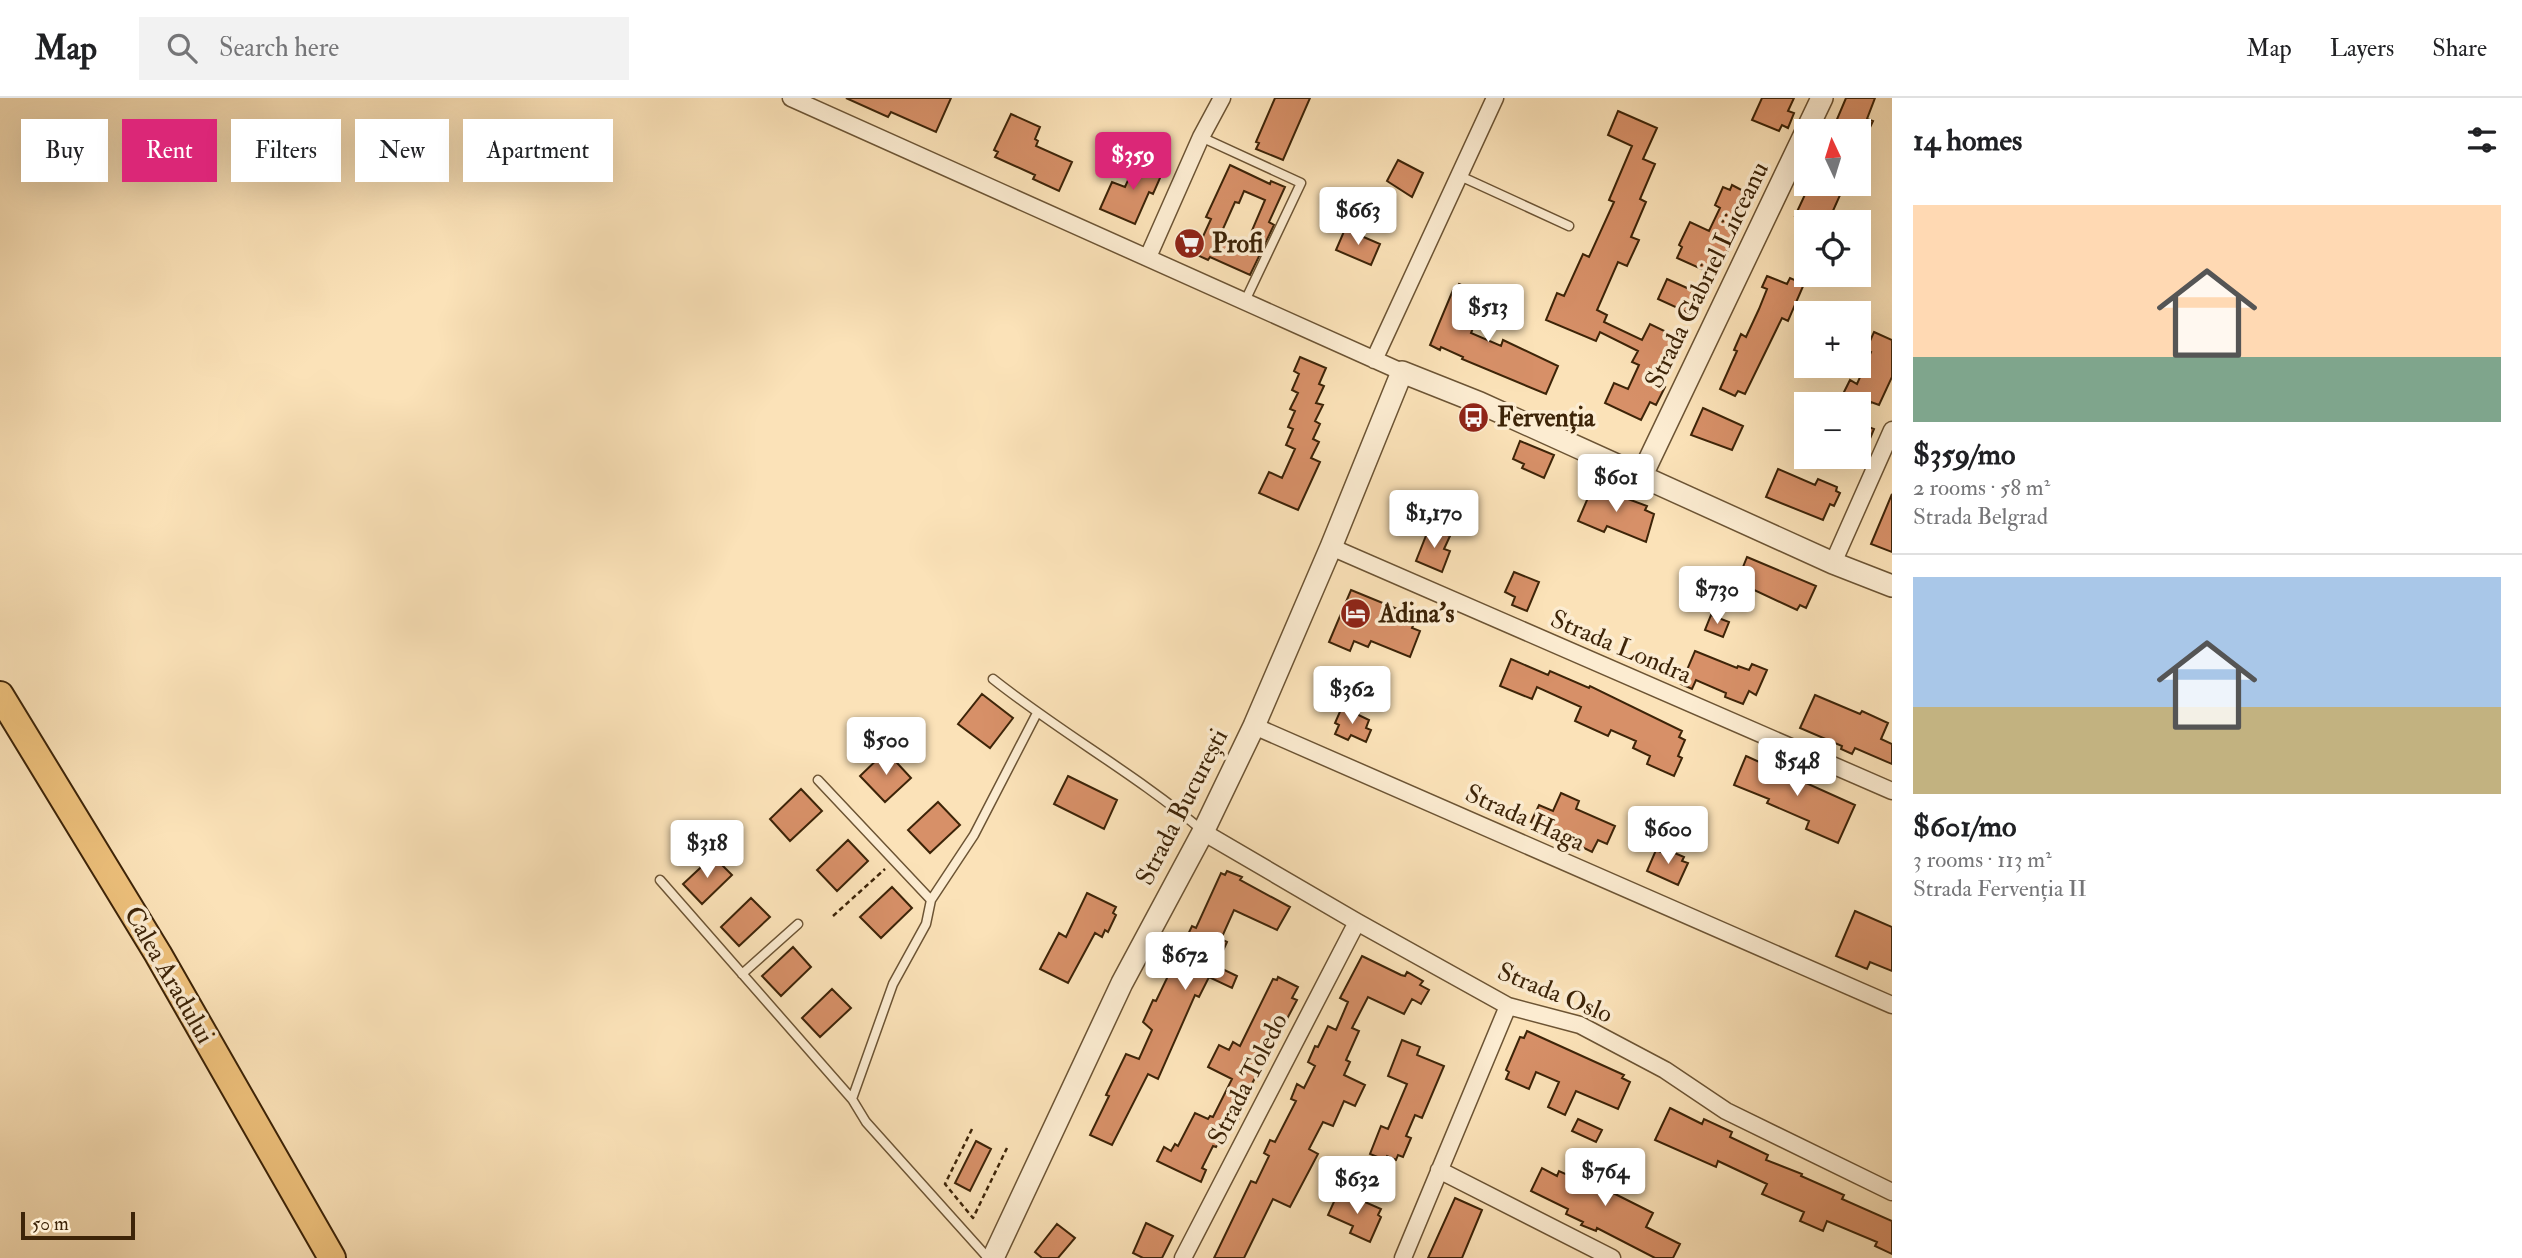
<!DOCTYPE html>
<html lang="en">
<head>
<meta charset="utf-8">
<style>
	:root { --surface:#fff; --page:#f2f2f2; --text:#202124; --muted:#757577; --line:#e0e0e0; --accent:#db2777 }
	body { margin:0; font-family:"IM FELL Double Pica",serif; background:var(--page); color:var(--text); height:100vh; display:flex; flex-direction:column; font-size:26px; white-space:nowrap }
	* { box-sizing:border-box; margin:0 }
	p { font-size:23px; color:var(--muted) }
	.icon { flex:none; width:38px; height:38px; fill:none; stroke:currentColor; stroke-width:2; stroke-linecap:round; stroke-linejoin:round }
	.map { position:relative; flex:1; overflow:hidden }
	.drawer { display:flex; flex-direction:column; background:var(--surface); width:630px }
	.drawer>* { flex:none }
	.top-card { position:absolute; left:21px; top:21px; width:665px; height:63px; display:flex; gap:14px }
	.needle { width:46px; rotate:356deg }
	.buttons { position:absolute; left:1794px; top:21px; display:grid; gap:14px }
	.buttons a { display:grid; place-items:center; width:77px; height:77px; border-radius:0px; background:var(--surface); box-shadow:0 7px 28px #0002; font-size:35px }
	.scale { position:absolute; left:21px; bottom:18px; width:114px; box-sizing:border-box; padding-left:7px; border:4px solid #3d2408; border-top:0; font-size:19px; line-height:24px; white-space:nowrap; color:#3d2408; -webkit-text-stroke:5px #fcecd1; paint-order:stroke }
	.price { position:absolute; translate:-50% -60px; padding:0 16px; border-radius:7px; background:#fff; color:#222; font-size:23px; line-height:46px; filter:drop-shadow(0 2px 4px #0008) }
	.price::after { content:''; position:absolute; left:50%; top:42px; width:21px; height:16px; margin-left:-10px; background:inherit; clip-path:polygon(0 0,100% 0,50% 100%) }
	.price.active { background:var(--accent); color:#fff }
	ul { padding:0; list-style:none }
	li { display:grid; align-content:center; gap:14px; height:371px; padding:0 21px }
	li+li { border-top:2px solid var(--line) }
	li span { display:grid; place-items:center; height:217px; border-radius:0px; color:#555 }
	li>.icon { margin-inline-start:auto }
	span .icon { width:126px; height:126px; fill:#fffc; stroke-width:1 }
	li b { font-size:30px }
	h2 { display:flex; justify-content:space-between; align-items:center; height:84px; padding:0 21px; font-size:30px }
	.chip { padding:0 24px; border-radius:0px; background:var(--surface); box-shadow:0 7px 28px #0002; font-size:24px; line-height:63px }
	.chip.active { background:var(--accent); color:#fff }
	header { display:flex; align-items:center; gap:42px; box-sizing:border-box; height:98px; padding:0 35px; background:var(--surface); border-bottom:2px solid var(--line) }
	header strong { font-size:33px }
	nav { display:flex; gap:38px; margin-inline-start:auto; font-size:24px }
	.search { width:490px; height:63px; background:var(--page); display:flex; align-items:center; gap:18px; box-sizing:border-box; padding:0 24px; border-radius:0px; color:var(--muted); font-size:26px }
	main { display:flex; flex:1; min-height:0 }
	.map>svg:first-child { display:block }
	.building { fill:#d79068; stroke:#3d2408; stroke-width:2; fill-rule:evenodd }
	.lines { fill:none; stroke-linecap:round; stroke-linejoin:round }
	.service-casing { stroke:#6c5434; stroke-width:11 }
	.minor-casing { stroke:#6c5434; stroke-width:19 }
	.tertiary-casing { stroke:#6c5434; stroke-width:24 }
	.primary-casing { stroke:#3d2408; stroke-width:30 }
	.path { stroke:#3d2408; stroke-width:2.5; stroke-dasharray:5 3.5; stroke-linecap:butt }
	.service { stroke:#fcecd1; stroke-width:8 }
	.minor { stroke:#fcecd1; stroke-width:16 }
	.tertiary { stroke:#fcecd1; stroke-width:21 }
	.primary { stroke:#eec17c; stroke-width:26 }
	.labels { text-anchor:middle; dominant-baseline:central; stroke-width:7; stroke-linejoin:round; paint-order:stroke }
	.poi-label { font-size:26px; font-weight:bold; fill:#3d2408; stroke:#fcecd1; text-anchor:start }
	.street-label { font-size:26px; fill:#3d2408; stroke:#fcecd1 }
</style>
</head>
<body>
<header>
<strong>Map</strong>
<div class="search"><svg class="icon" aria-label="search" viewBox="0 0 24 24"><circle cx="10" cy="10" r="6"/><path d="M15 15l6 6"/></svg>Search here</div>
<nav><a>Map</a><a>Layers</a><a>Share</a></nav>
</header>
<main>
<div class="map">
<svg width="1892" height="1160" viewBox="0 0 1892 1160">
	<rect width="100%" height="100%" fill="#fbe2b8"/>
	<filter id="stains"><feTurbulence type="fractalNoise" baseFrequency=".00286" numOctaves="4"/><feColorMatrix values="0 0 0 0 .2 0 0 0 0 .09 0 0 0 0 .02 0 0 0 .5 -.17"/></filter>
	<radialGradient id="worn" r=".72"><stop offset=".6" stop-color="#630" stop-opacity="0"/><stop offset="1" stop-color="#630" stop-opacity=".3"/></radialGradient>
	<path class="building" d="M846 0H951L936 34 891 14 888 19Z
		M1275 0H1310L1283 62 1256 51 1259 45 1256 44Z
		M1762 0H1794L1788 13 1794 15 1788 30 1782 27 1779 33 1752 22Z
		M1846 0H1875L1867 21 1873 23 1858 55V33H1832Z
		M1618 13 1657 30 1643 61 1655 66 1640 101 1646 104 1631 139 1639 142 1627 168 1618 164 1597 212 1607 217 1604 224 1642 242 1650 226 1683 242 1662 288 1665 289 1656 307 1650 304 1641 322 1605 305 1614 285 1628 291 1639 267 1632 264 1638 253 1600 234 1596 243 1546 222 1557 195 1564 198 1583 156 1589 159 1614 104 1609 102 1632 48 1608 37Z
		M1011 16 1040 29 1035 41 1038 43 1036 48 1072 64 1059 93 1033 81 1035 77 995 59 998 54 994 52Z
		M1138 60 1164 71 1153 96 1149 94 1135 126 1100 111 1112 84 1125 89Z
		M1398 62 1423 75 1412 99 1387 83Z
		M1230 67 1270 86 1271 83 1285 89 1269 124 1274 127 1250 177 1210 159 1208 162 1195 156 1211 121 1206 119ZM1244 93 1265 102 1248 142 1244 140 1239 152 1218 142 1235 104 1239 105Z
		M1819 86H1845L1828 124H1810L1795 118 1808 90 1816 94Z
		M1732 87 1751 97 1717 178 1677 160 1682 149 1679 147 1690 124 1709 133 1720 110 1715 107 1723 89 1730 92Z
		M1345 131 1380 146 1371 167 1336 152Z
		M1767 178 1787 186 1790 180 1804 186 1788 223 1782 220 1745 296 1738 293 1735 298 1720 291 1737 253 1734 252 1741 236 1746 239 1759 211 1767 191 1762 189Z
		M1667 181 1705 198 1695 218 1658 201Z
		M1459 186 1486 198 1471 235 1501 248 1503 242 1558 268 1546 296 1462 261 1463 259 1441 249 1440 252 1430 247 1453 192 1456 193Z
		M1874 234 1892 242V279L1879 307 1871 304 1861 326 1874 331 1859 367 1858 303 1843 296 1850 282 1857 286 1871 254 1866 252Z
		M1300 259 1326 270 1319 286 1324 288 1316 305 1323 307 1315 323 1320 326 1313 341 1319 344 1311 360 1320 364 1298 412 1259 395 1269 374 1282 380 1295 351 1286 347 1293 331 1288 329 1295 313 1290 311 1298 295 1292 292 1299 276 1294 273Z
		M1703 310 1743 328 1732 352 1691 337Z
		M1520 343 1554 357 1544 380 1522 370 1524 366 1513 361Z
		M1778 371 1815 387 1818 381 1837 389 1836 393 1840 395 1834 408 1830 406 1823 422 1766 399Z
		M1593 388 1647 408 1645 412 1654 416 1646 444 1607 428 1604 434 1578 423Z
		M1892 396V454L1871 446Z
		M1429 430 1450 438 1444 451 1450 453 1442 474 1416 463Z
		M1747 459 1816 488 1806 510 1800 507 1797 512 1737 484Z
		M1514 474 1539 484 1527 513 1512 507 1515 499 1505 494Z
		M1351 492 1417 519 1412 530 1420 533 1410 559 1371 543 1368 549 1354 543 1350 553 1329 544Z
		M1711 517 1729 524 1723 539 1705 532Z
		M1695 553 1737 570 1738 568 1749 572 1752 566 1767 572 1756 597 1749 593 1743 606 1725 599 1726 595 1696 582 1692 591 1681 586Z
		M1511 561 1548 577 1550 573 1589 590 1590 588 1682 633 1679 639 1685 642 1678 658 1682 660 1674 678 1647 666 1650 658 1633 650 1636 643 1611 632 1608 638 1575 623 1581 609 1537 589 1532 601 1500 588Z
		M982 596 1013 620 990 650 958 626Z
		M1815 597 1860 616 1862 613 1888 625 1881 641 1892 646V666L1855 650 1852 656 1841 651 1842 648 1800 630Z
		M1342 609 1369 622 1366 630 1371 632 1366 644 1351 637 1348 642 1335 636 1339 627 1335 625Z
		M886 653 911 680 885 704 860 678Z
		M1746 658 1855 707 1838 745 1806 731 1809 723 1767 705 1769 701 1734 687Z
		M1068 678 1117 702 1104 731 1054 706Z
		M801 691 822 713 790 743 770 721Z
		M1561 695 1579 703 1576 711 1615 728 1607 746 1598 742 1592 754 1531 724 1539 707 1553 713Z
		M938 704 960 727 930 755 908 732Z
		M848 742 868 763 837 793 817 772Z
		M1663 750 1684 759 1682 763 1688 765 1678 787 1647 773 1656 752 1661 754Z
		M713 758 732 777 702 806 683 786Z
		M1227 773 1242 779 1240 782 1290 809 1277 832 1234 812 1221 841 1227 844 1216 868 1237 878 1232 890 1209 879 1199 899 1195 897 1158 981 1148 976 1112 1047 1090 1037 1109 998 1106 997 1126 956 1139 961 1152 932 1143 924 1153 902 1156 903 1192 828 1196 830 1221 775 1225 777Z
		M892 789 912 810 881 840 860 819Z
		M1087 795 1116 809 1113 815 1116 817 1108 834 1105 832 1102 839 1095 835 1068 885 1040 871 1059 835 1066 839Z
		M751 800 770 819 739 848 721 829Z
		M1855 813 1892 829V873L1870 864 1867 871 1836 858Z
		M793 849 811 869 781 898 762 878Z
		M1362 858 1401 877 1405 878 1407 874 1423 883 1420 887 1429 892 1421 906 1412 901 1404 916 1368 899 1352 930 1359 933 1346 962 1350 964 1344 977 1365 987 1355 1008 1344 1003 1333 1028 1323 1024 1309 1051 1318 1056 1290 1109 1273 1101 1244 1160H1214L1251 1083 1256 1085 1269 1058 1264 1055 1270 1042 1275 1044 1296 1003 1291 1001 1297 986 1304 990 1315 968 1308 964 1315 948 1318 949 1328 928 1336 932 1348 904 1340 900Z
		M1278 879 1298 889 1292 900 1297 902 1279 936 1275 935 1261 962 1264 964 1240 1007 1244 1010 1236 1026 1229 1023 1216 1049 1213 1048 1202 1070 1206 1072 1201 1084 1157 1063 1164 1049 1171 1053 1175 1046 1178 1048 1195 1015 1208 1021 1210 1018 1213 1019 1232 981 1208 969 1219 947 1229 952 1233 944 1240 948 1273 881 1277 882Z
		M832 891 851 910 820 939 802 920Z
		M1527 933 1624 977 1622 980 1630 984 1618 1011 1576 993 1565 1017 1548 1009 1559 984 1536 974 1529 991 1506 981 1509 974 1506 972 1520 939 1524 940Z
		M1402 942 1420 949 1417 957 1444 968 1422 1020 1415 1017 1406 1038 1411 1040 1403 1059 1398 1057 1396 1062 1387 1058 1385 1062 1370 1056 1381 1028 1388 1031 1407 986 1388 978Z
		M1670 1010 1702 1026 1704 1021 1732 1034 1730 1039 1768 1057 1766 1062 1802 1076 1801 1078 1844 1097 1842 1101 1892 1123V1156L1875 1148 1877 1144 1827 1123 1823 1133 1800 1123 1804 1114 1762 1096 1767 1086 1718 1063 1716 1069 1655 1042Z
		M1578 1021 1602 1032 1596 1044 1572 1033Z
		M976 1043 991 1051 970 1093 955 1085Z
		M1592 1060 1623 1074 1613 1095 1653 1115 1646 1129 1680 1146 1673 1160H1655L1597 1130 1596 1133 1581 1127 1583 1124 1566 1116 1568 1111 1531 1093 1542 1070 1557 1078 1559 1073 1581 1083Z
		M1337 1097 1354 1105 1356 1100 1381 1111 1378 1117 1381 1119 1370 1144 1350 1135 1353 1128 1328 1117Z
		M1455 1100 1482 1112 1462 1160H1428Z
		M1146 1125 1173 1138 1162 1160H1143L1133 1155Z
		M1057 1126 1075 1140 1058 1160H1042L1035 1154Z"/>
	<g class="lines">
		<defs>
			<path id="service" d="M1201 39 1301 85 1245 203
				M1460 78 1569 128
				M993 581C1061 635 1137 677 1203 733
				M818 682 931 802 926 826 893 886 852 1001 866 1024 988 1160
				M660 782 852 1001
				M931 802 974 737 1037 615
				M742 876 798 826"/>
			<path id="minor" d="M791 0 1402 274
				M1148 159 1201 39 1222 0
				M1374 262 1495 0
				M1331 449 1892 693
				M1833 465 1892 332
				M1254 628 1892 907
				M1203 734 1357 824 1508 908 1580 927 1665 972 1726 1013 1892 1094
				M1439 1072 1612 1160
				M1183 1160 1357 824
				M1403 1160 1508 908"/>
			<path id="tertiary" d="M1642 377 1822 0
				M993 1160 1122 885 1203 734 1254 628 1331 449 1402 274 1480 305 1833 465 1892 488"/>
			<path id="primary" d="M0 597 158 856 332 1160"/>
		</defs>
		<use href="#service" class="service-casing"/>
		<use href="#minor" class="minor-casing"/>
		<use href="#tertiary" class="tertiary-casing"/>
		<use href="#primary" class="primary-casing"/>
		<path class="path" d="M833 818 885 771
			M972 1031 945 1086 973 1120 1007 1050"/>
		<use href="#service" class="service"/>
		<use href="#minor" class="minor"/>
		<use href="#tertiary" class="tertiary"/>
		<use href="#primary" class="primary"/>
	</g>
	<defs>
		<symbol id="supermarket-disc" viewBox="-11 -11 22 22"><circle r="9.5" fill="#8f2418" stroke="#fcecd1"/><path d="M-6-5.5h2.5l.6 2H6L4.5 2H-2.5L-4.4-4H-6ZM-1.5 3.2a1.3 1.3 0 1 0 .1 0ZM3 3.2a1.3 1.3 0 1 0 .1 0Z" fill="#fff"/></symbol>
		<symbol id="bus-disc" viewBox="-11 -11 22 22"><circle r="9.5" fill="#8f2418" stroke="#fcecd1"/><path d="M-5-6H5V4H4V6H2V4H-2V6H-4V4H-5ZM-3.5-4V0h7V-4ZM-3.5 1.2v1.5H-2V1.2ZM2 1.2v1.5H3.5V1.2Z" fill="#fff"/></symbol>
		<symbol id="hotel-disc" viewBox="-11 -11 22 22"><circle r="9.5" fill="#8f2418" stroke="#fcecd1"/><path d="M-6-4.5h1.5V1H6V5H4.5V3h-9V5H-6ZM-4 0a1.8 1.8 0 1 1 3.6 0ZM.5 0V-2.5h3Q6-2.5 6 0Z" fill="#fff"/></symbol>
	</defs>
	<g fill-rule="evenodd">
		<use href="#supermarket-disc" x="1172" y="128" width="35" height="35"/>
		<use href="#bus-disc" x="1456" y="302" width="35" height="35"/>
		<use href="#hotel-disc" x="1338" y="498" width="35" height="35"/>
	</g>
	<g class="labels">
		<g class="poi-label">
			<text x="1212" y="146">Profi</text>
			<text x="1497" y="320">Fervenția</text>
			<text x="1379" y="516">Adina's</text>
		</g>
		<g class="street-label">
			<text transform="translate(1707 177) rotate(-64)">Strada Gabriel Liiceanu</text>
			<text transform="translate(1621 549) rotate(23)">Strada Londra</text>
			<text transform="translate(1182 709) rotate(-63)">Strada București</text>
			<text transform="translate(1525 720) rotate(24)">Strada Haga</text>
			<text transform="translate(169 877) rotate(60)">Calea Aradului</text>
			<text transform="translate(1555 895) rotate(22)">Strada Oslo</text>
			<text transform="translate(1248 981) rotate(-63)">Strada Toledo</text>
		</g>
	</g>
	<rect width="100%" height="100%" filter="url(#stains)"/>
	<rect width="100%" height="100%" fill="url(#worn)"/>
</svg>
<div class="buttons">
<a><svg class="needle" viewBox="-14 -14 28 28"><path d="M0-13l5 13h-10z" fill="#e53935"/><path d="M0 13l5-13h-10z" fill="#757577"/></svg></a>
<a><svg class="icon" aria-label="locate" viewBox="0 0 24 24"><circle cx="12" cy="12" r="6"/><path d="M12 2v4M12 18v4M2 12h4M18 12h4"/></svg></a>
<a>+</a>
<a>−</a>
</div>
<div class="scale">50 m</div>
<b class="price active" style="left:1133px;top:94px">$359</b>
<b class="price" style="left:1358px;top:149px">$663</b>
<b class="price" style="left:1488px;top:246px">$513</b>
<b class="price" style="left:1616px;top:416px">$601</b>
<b class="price" style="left:1434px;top:452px">$1,170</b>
<b class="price" style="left:1717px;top:528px">$730</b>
<b class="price" style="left:1352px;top:628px">$362</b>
<b class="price" style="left:886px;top:679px">$500</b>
<b class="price" style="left:1797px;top:700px">$548</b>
<b class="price" style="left:1668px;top:768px">$600</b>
<b class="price" style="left:707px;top:782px">$318</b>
<b class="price" style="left:1185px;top:894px">$672</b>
<b class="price" style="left:1605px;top:1110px">$764</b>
<b class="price" style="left:1357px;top:1118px">$632</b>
<div class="top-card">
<a class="chip">Buy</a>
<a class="chip active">Rent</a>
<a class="chip">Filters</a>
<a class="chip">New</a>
<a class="chip">Apartment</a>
</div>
</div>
<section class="drawer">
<h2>14 homes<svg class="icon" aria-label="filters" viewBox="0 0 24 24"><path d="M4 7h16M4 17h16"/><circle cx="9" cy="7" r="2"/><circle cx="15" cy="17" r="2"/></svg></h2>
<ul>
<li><span style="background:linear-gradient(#ffd9b3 70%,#7fa58c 0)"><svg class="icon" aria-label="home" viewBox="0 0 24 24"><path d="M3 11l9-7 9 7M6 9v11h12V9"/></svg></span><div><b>$359/mo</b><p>2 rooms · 58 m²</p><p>Strada Belgrad</p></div></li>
<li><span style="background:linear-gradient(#a9c7e8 60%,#c2b280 0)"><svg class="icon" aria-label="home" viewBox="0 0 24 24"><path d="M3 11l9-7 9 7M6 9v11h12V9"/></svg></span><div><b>$601/mo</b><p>3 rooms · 113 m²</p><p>Strada Fervenția II</p></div></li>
</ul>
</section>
</main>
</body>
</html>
